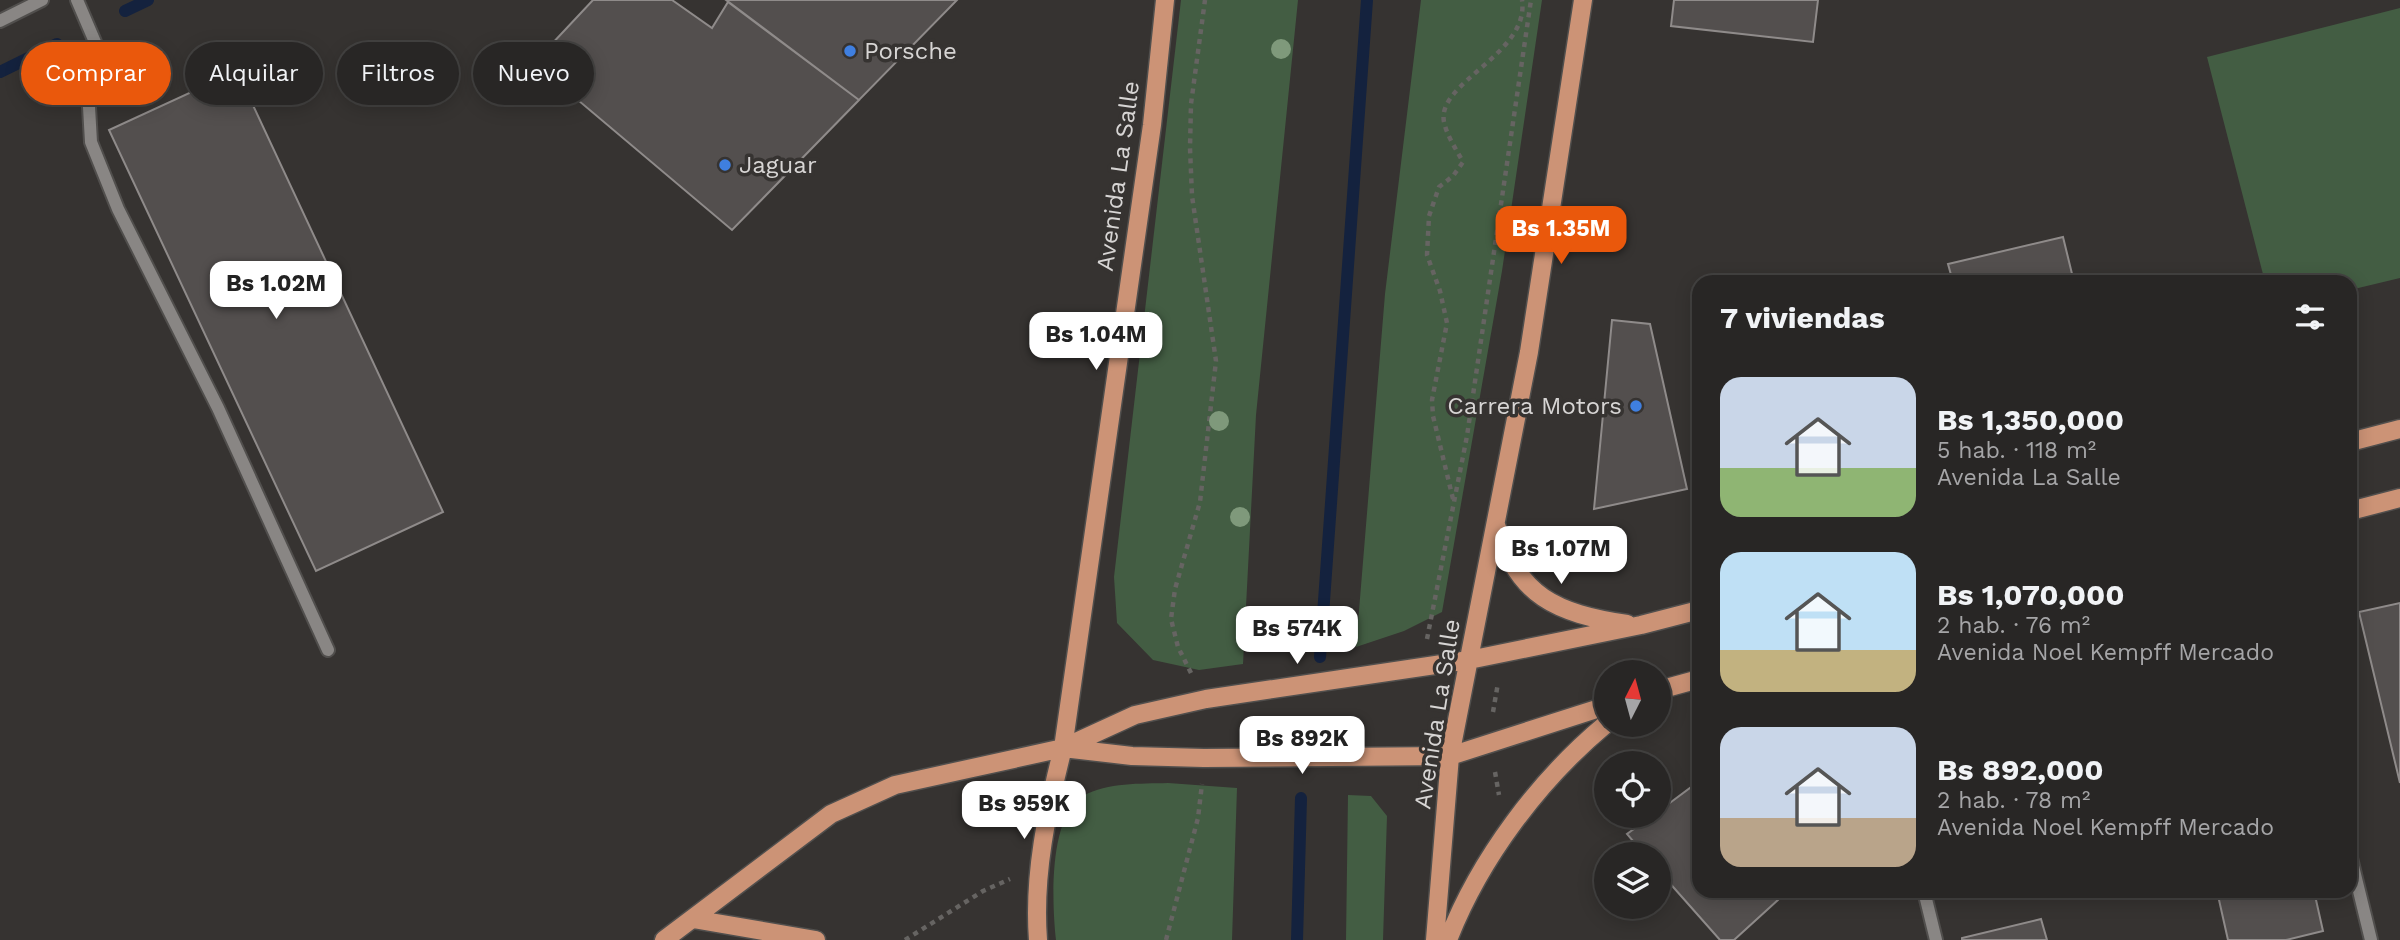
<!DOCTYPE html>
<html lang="es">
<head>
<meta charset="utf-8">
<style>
	:root { --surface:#282625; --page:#343232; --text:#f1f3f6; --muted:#a5a5a7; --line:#444342; --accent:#ea580c }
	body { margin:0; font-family:"Work Sans",sans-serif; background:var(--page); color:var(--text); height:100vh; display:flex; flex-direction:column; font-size:26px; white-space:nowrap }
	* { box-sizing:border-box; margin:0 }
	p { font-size:23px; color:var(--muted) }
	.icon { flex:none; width:38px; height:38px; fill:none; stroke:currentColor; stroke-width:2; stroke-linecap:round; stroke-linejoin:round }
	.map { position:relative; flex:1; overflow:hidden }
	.panel { position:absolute; left:1692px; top:275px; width:665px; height:623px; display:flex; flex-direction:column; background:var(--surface); border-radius:21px; box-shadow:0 4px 18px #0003,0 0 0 2px var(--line) }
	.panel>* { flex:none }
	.top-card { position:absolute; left:21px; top:42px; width:665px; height:63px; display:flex; gap:14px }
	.needle { width:46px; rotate:6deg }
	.controls { position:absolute; left:1594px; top:660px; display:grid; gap:14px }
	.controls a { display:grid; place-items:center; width:77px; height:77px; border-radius:50%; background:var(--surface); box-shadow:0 4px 18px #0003,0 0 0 2px var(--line); font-size:35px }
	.price { position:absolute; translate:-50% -60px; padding:0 16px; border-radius:14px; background:#fff; color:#222; font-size:23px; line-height:46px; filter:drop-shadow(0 2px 4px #0008) }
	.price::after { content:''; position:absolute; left:50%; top:42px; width:21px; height:16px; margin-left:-10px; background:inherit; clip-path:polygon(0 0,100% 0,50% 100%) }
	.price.on { background:var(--accent); color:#fff }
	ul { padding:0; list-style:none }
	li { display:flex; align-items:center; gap:21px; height:175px; padding:0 28px }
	li span { display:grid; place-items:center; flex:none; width:196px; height:140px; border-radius:21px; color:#555 }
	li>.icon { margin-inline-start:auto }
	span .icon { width:84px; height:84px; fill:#fffc; stroke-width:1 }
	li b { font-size:30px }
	h2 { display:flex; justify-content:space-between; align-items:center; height:84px; padding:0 28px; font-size:30px }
	.tag { padding:0 24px; border-radius:32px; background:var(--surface); box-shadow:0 4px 18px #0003,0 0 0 2px var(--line); font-size:24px; line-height:63px }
	.tag.on { background:var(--accent); color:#fff }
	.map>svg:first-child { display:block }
	.green { fill:#435d43 }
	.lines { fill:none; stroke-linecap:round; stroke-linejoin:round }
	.stream { stroke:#14223e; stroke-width:12 }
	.building { fill:#534f4e; stroke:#8f8b8a; stroke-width:2 }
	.minor-casing { stroke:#514f4d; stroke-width:16 }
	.major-casing { stroke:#514f4d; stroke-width:21 }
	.path { stroke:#666462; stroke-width:4.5; stroke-dasharray:5 5; stroke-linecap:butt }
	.minor { stroke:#898684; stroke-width:12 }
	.major { stroke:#cc9376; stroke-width:18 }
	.tree { fill:#7f997b }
	.shop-dot { fill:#3f7fe0; stroke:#363331; stroke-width:2.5 }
	.labels { text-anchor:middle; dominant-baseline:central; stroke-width:7; stroke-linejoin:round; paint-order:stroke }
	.poi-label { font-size:24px; fill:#d7d5d4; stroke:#363331; text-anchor:start }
	.street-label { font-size:24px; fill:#d7d5d4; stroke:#363331 }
</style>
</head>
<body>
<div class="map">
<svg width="2400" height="940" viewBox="0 0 2400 940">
	<rect width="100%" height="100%" fill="#363331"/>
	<path class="green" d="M1181 0H1298L1256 415 1243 664 1199 670 1153 660 1117 623 1114 577Z
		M1421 0H1542L1502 271 1442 612 1404 631 1356 647 1385 294Z
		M2400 8V278L2350 290V282H2265L2207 57Z
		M1168 783 1237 788 1232 940H1056C1052 905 1048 817 1083 796 1108 782 1140 784 1168 783Z
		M1348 795 1371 796 1387 816 1383 940H1346Z"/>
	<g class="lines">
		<path class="stream" d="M125 11 148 0
			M0 72 57 44
			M1320 657 1367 0
			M1297 940 1301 798"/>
	</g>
	<path class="building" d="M593 0H672L712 28 728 2 859 100 732 230 534 63Z
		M726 0H957L859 100Z
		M1674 0H1818L1813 42 1671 26Z
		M237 71 443 512 316 571 109 130Z
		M2063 237 2074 282H1953L1948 264Z
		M1612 320 1650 324 1687 489 1594 509Z
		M2400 603V783L2359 612Z
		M1694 785 1699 792V891H1772L1779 899 1734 940H1720L1659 871V854H1644L1627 834 1652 816H1659V811Z
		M2217 891H2314L2323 931 2286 940H2228Z
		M2041 919 2047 940H1962V938Z"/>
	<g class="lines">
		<defs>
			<path id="minor" d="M77 0 95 42 96 73 89 107 91 142 118 209 218 408 328 650
				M0 21 42 0
				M2350 854 2371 940
				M1924 891 1936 940"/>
			<path id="major" d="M2350 442 2400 429
				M2350 511 2400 498
				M1496 525C1518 597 1556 613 1627 624
				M1659 690 1699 679
				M1063 748 1132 756 1204 758 1450 756 1606 706
				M693 919 816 940
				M664 940 831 814 895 785 1063 748 1135 715 1206 699 1469 660 1641 625 1699 610
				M1038 940C1033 875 1047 811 1063 748L1152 125 1165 0
				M1435 940 1450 756 1529 352 1583 0
				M1448 940C1480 858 1539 780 1606 724"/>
		</defs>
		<use href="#minor" class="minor-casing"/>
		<use href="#major" class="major-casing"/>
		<path class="path" d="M1453 499 1433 416 1432 400 1447 323 1440 291 1427 255 1429 216 1439 187 1453 176 1463 162C1456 149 1447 136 1444 122 1436 82 1530 54 1522 0
			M1427 639 1467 436 1531 0
			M1191 673 1178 647 1171 619 1175 589 1200 502 1216 361 1192 196 1190 148 1191 104 1205 0
			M1493 712 1498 683
			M1495 772 1499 795
			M905 940 983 891 1010 879
			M1166 940 1198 818 1202 784"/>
		<use href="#minor" class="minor"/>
		<use href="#major" class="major"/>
	</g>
	<g class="tree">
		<circle cx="1281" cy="49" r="10"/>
		<circle cx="1219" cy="421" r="10"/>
		<circle cx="1240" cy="517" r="10"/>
	</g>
	<g class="shop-dot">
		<circle cx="850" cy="51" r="7"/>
		<circle cx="725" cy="165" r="7"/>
		<circle cx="1636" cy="406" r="7"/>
	</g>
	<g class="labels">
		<g class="poi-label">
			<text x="864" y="51">Porsche</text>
			<text x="739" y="165">Jaguar</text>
			<text x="1622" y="406" text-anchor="end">Carrera Motors</text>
		</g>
		<g class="street-label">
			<text transform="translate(1118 176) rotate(-82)">Avenida La Salle</text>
			<text transform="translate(1437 714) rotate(-81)">Avenida La Salle</text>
		</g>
	</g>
</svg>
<div class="controls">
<a><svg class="needle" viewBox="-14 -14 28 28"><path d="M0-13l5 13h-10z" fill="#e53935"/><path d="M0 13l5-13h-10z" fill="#a5a5a7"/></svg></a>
<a><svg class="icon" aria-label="locate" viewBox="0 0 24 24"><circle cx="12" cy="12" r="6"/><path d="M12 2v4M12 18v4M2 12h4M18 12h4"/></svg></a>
<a><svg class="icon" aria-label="layers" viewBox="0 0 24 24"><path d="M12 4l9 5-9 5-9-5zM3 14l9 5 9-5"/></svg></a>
</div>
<b class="price on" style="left:1561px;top:266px">Bs 1.35M</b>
<b class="price" style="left:276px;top:321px">Bs 1.02M</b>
<b class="price" style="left:1096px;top:372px">Bs 1.04M</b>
<b class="price" style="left:1561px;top:586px">Bs 1.07M</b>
<b class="price" style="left:1297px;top:666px">Bs 574K</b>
<b class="price" style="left:1302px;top:776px">Bs 892K</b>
<b class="price" style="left:1024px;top:841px">Bs 959K</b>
<div class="top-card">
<a class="tag on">Comprar</a>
<a class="tag">Alquilar</a>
<a class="tag">Filtros</a>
<a class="tag">Nuevo</a>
</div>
<section class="panel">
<h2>7 viviendas<svg class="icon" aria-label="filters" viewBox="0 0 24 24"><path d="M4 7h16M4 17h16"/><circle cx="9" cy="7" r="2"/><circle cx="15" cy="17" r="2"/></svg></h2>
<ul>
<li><span style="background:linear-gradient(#c9d6e8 65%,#8fb573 0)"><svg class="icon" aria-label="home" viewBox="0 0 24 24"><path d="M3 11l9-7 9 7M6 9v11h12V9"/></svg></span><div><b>Bs 1,350,000</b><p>5 hab. · 118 m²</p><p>Avenida La Salle</p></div></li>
<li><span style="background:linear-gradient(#bfe0f5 70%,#c2b280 0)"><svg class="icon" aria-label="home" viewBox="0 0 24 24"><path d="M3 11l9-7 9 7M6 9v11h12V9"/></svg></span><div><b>Bs 1,070,000</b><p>2 hab. · 76 m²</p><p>Avenida Noel Kempff Mercado</p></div></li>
<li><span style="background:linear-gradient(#c9d6e8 65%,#b9a48a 0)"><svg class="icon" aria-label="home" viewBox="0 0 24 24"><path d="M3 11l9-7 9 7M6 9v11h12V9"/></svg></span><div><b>Bs 892,000</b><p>2 hab. · 78 m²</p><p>Avenida Noel Kempff Mercado</p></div></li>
</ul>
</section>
</div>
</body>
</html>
